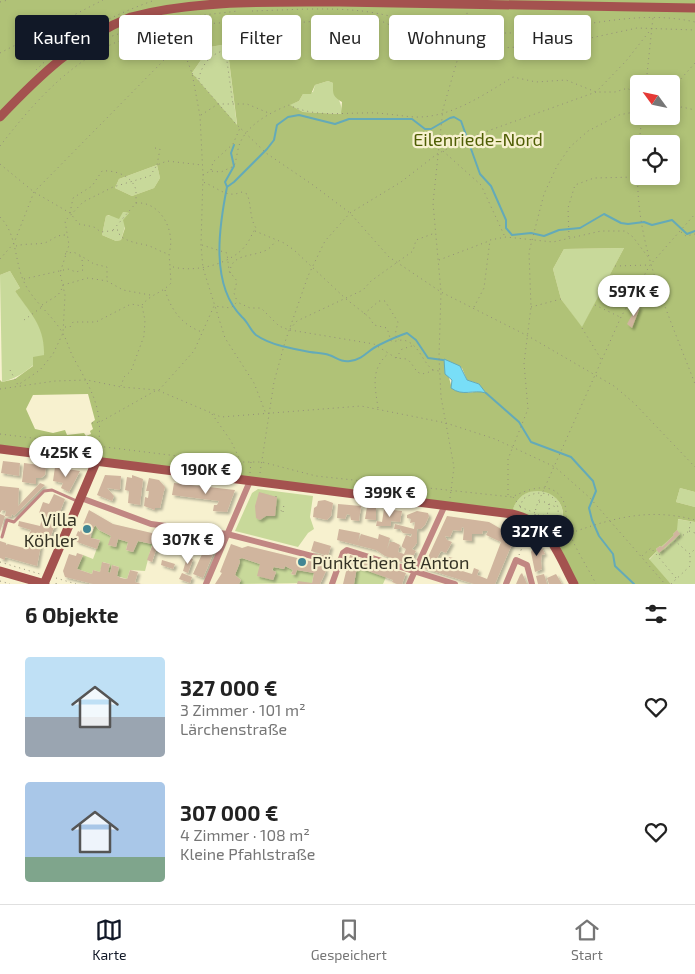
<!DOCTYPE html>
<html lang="de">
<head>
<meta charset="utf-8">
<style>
	:root { --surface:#fff; --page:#f6f6f6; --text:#222; --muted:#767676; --line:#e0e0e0; --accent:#111827 }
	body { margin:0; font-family:"Exo 2",sans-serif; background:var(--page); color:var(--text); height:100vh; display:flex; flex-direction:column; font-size:19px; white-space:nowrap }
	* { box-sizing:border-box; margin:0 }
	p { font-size:16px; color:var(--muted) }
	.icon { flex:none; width:28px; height:28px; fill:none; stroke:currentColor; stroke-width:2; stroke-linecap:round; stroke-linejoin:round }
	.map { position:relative; height:584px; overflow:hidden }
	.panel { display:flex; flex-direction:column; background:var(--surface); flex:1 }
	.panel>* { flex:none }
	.hud { position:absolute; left:15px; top:15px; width:665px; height:45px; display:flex; gap:10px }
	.needle { width:32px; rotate:303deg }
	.buttons { position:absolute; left:630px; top:75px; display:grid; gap:10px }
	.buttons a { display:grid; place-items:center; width:50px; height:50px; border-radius:5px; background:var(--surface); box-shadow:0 2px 8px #0003; font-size:25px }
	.price { position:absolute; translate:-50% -42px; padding:0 11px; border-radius:18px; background:#fff; color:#222; font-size:16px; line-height:32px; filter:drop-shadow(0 1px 2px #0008) }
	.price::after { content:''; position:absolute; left:50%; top:30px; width:15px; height:11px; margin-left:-8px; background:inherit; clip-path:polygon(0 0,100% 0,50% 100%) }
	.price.selected { background:var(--accent); color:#fff }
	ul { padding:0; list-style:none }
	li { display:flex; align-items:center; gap:15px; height:125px; padding:0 25px }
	li span { display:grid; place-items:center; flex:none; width:140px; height:100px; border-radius:5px; color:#555 }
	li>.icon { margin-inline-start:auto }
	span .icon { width:60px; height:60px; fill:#fffc; stroke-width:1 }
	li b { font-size:21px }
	h2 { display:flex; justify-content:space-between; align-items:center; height:60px; padding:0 25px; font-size:21px }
	.chip { padding:0 18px; border-radius:5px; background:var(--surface); box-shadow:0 2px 8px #0003; font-size:18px; line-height:45px }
	.chip.selected { background:var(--accent); color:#fff }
	.dock { display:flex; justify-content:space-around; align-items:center; height:70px; border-top:1px solid var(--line); background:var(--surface); font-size:14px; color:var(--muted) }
	.dock a { display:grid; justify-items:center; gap:2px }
	.dock .selected { color:var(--accent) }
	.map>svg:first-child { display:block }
	.green { fill:#c8d99a }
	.forest { fill:#b0c277; fill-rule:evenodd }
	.water { fill:#78def7; stroke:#64aab8 }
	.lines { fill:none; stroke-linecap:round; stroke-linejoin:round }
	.stream { stroke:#64aab8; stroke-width:2 }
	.building { fill:#d0b59e; fill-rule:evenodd; filter:url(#shadow) }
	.path { stroke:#949079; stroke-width:1; stroke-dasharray:1 4; stroke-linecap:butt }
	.lane { stroke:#c18783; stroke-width:3 }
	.street { stroke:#c18783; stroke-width:6 }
	.secondary { stroke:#a4524f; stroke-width:9 }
	.poi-dot { fill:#418694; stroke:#f7f1cf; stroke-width:2 }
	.labels { text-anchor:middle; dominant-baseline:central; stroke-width:4.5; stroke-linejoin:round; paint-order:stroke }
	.park-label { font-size:18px; fill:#4e5d04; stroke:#f7f1cf }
	.poi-label { font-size:18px; fill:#343225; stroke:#f7f1cf; text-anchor:end }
</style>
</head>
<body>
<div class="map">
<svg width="695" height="584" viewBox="0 0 695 584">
	<defs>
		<filter id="shadow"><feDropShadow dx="2.5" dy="2.5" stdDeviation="1" flood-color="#0004"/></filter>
	</defs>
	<rect width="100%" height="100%" fill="#f7f1cf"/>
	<path class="green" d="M174 26 183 53 165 59 157 30Z
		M227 44 237 126 192 73 210 47Z
		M328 81 333 83C333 95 342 98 342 114L303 112 289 105 299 101 303 94 313 92 315 85Z
		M157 165 160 178 154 188 132 196 115 188 119 179Z
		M123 212 129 213 121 240 116 241 102 235 106 216Z
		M624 248 582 328 561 299 553 269 564 249Z
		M10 271 20 288 15 291 34 316 45 338 44 355C31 368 19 378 2 382L0 275Z
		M680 488 695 492V507L676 502Z
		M258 489 313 496 310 517 314 529 308 533 298 547 235 531 252 493Z
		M541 490C567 496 570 524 549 539L512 514C514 498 526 490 541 490Z
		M677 519 695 522V584H671L649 560 657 551 656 549 660 546 661 547 673 534Z
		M95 525 99 530 111 536 109 545 116 547 118 539 128 542 126 550 133 552 138 541 152 544 145 571 130 570 127 579 117 576 119 567 112 565 110 573 108 572 110 564 103 562 100 572 93 570 92 574 77 569 83 555 93 559 100 540 91 538Z
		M242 558 260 564 273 580 276 572 273 571V567L284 569 285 566 293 570 291 574 295 575 297 570 314 573 312 583 239 584 241 580 235 575 240 562 239 559Z
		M357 567 386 577 383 584H354Z"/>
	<path class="forest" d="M0 0H695V492L680 488 676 502 695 507V522L678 519 677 530 673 534 674 535 661 547 660 546 656 549 657 551 649 559 671 584H574L549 539 561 525C574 489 518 476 512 514L0 449V380L2 382 15 379 33 366V357L44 355C45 325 29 312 15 291L20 288 10 271 0 275ZM174 26 183 53 165 58 157 30ZM227 44 237 124V125L192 73 210 47ZM328 81 333 83C333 94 332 96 342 102L341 114 303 112 290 105 299 101 303 94H311L315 85ZM639 84H671V116H639ZM639 144H671V176H639ZM157 165 160 178 154 188 132 196 115 188 119 179ZM123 212 129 213 123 220 125 228 121 240 116 241 102 235 106 216 109 215 119 219ZM624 248 582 327 561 299 553 269 564 249ZM445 363 462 368 467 380 479 384 480 391 468 393 451 385ZM88 394 95 420 91 423 93 429 90 431 91 434 86 436 84 433 67 435 65 430 53 433 35 429 26 409 33 395Z"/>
	<path class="water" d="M444 359 460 366 467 380 479 384 486 393C473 389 463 397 451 388L452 380 445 374Z"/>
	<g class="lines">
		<path class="stream" d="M227 187 225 182 234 166 231 153 234 145
			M443 360 428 358 416 340 407 333C398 336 387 341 379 345 368 350 364 359 350 361 341 363 336 357 329 355 323 353 316 353 310 352 293 349 270 345 256 335 250 330 248 322 242 317 210 285 219 227 227 187L234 182 267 149 274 140 277 125 288 117 299 115 335 124 349 119H412L425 129H431L450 118 454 117 461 121 480 174 491 186 506 220V228L512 235 531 233 544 236 559 230 580 228 604 214 621 223 628 224 644 222 652 225 672 220 687 234 695 231
			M486 393 519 422 531 442 571 457 593 481 596 491 589 508 592 520 599 536 613 554 615 566 634 584"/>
	</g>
	<path class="building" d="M637 306 640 307 632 328 627 324Z
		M3 461 20 463 19 476 1 473Z
		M24 463 46 466 45 475 41 478H36V484L22 482Z
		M55 467 80 471 69 492 61 488 63 483 53 481Z
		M105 475 121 476 120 490 107 488 114 496 112 501 97 495Z
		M132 475 143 479 140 505 128 503 129 491 125 490 127 477 132 478Z
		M149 478 159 480 165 487 160 508H155V510L144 506 145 497 148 498 149 491H146Z
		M40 483 45 485 14 516 12 514 11 517 5 516 0 532V514L5 516 6 511 2 510 0 513V486L19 488 18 506Z
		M174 483 191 485 235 490 227 512 213 511 214 505H217L219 501 172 495Z
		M259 492 277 497 275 516H266L260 520 256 518 255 506Z
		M54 494 65 499 48 543 42 540 37 566 5 557V560L0 558V541L6 543V545L8 544 24 548 26 542 35 545 38 539 29 535 31 530 18 526 19 521 40 526 43 515 39 513 43 502 49 504Z
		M325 500 333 503 331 516 327 520 313 517 314 508 317 506 318 501Z
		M338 504 361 506 359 521 351 520 350 515 347 514 345 519 337 518Z
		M367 507H376V520L365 519Z
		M384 509 402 511 400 522 391 521V526H376L377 521 382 522Z
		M89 510 113 524 169 537 215 542 217 545 203 578 193 574 203 552 165 550 166 547 138 541 133 552 126 550 128 542 118 539 116 547 108 545 111 536 99 530 95 525 90 535 91 538 100 540 97 549 77 542 75 538 78 531 80 532Z
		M417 511 428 513 429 516 425 525 421 529H417V543L412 549 416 551 409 564 385 556 376 550 337 540 339 529 360 533 358 542 361 534 378 539 379 534 390 538 387 549 390 542H394L400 545 398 552 404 554 406 549 402 547V545L406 535 411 537 412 534 403 533 400 529H394L395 524 414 529 415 522 410 523 411 519 407 518V515Z
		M447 516 489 522 515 537 495 584H474L423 568ZM462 527 464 528 463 540 472 541V534H482L483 531H488L486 535 501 542 487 579 477 575 479 570 474 568 472 574 459 570 461 565 457 564 455 569 450 567 453 558 449 557 447 565H433L441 551 446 553 452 542 447 540 445 536 450 537 453 530 461 531Z
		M677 530 680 534 659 553 656 549 660 546 662 547 674 535 673 534Z
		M314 541 331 546 328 556 311 551Z
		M231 544 242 548 248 546 326 565 325 571H326L320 584H297L298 581 312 583 314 573 297 570 295 575 291 574 293 570 285 566 284 569 274 567 272 570 276 572 273 580 257 576 260 564 242 558 239 559 240 562 235 575 241 580 239 584H215L222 573 220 572Z
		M535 544H540L545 554 542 555 541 561 542 569 535 572 531 552Z
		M152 546 157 547 152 562 147 560Z
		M77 553 83 555 77 569 92 574 93 570 100 572 102 562 110 564 108 572 110 573 112 565 119 567 117 576 121 578 127 579 130 570 138 572 135 582 141 584H93L65 577 63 571 69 554 76 556Z
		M350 555 397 570 406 573 402 584H397L392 582 393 580 357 567 354 584H343Z
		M187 557 193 559 188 573 183 571Z
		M162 560 175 564 173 569 161 565Z
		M182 573 192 577 190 583 179 579Z
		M522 573 527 584H516L520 575Z
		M544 574 547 584H538L536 576Z
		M556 574 562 584H549L547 578Z"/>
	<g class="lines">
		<path class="path" d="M0 2 8 0
			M252 11C286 10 328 7 362 11 394 15 423 26 454 30 469 32 485 32 500 33 566 34 630 7 695 22
			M162 21 164 28 174 26 192 73 200 116 203 175 201 245 203 268 225 338 254 383 266 414
			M174 26 233 22 279 24 359 18 381 21 438 46 460 50 558 45 637 28 695 30
			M0 53 103 0
			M78 56 106 38 161 20 238 11
			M166 58 183 53
			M36 70C70 36 110 16 155 0
			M192 73 234 122 266 153 313 185 350 213 389 257 441 292 528 336 614 386 634 403 695 467
			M199 79C201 64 213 52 227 50L226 54 233 105
			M646 84 653 17
			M671 90 695 63
			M671 109 682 107 695 110
			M201 115 218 104H247L271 114
			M639 144 642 116
			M0 146C31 106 65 67 112 44 126 38 142 35 156 30
			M155 148 160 149 157 165
			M443 151 481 185 505 237
			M639 151C630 235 666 307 695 384
			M0 164 34 192 70 213 79 224 94 227 101 232 118 230 120 236C129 242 136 243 146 245 154 247 160 252 169 254L170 266C193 274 232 264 246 245 250 240 252 233 256 228 249 217 252 206 247 194L241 192C227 199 217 187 203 182
			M211 170 213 162 233 144 240 128
			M203 175 210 171 221 172 234 166C237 159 237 150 240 143 248 124 271 112 289 105 314 117 338 113 365 113 381 112 398 116 415 117 451 118 483 95 513 77L536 82 566 80 596 92H615L628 88 639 104
			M136 203C161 201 176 232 169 253
			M70 213 73 198 92 186 102 171C114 170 132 175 136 190 136 194 136 199 136 203L113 230
			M0 217C18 235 14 263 25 284 34 302 52 315 62 332 67 340 69 349 73 357 93 393 105 411 97 454
			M255 231 284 243 294 250 346 299 369 317 374 325 387 328 391 341C395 342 399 340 403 340 419 343 422 362 433 370
			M681 232 686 236 695 234
			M569 237 568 208 575 185 594 178 637 177
			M202 245 227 253 229 271 237 281 234 293 237 301
			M16 246C25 243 41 245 47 242 55 238 56 235 66 235
			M65 254 73 252 78 254
			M0 259 14 243 34 192 165 59 157 30 163 28
			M439 260 489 241
			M615 266 650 265
			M230 273C230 254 251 257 264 251 269 250 273 244 276 241
			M24 279 68 269 76 272 83 270 82 259 78 254 94 264 107 267V281
			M63 285 88 278 107 281 123 290 150 295
			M165 290C171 310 182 325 202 332
			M42 305 58 295 63 287
			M142 305C152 293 161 294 171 283L170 267
			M595 305 620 317
			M474 307 484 288 490 240 506 237 553 242 601 231H625L633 237 648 257
			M531 307 561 299
			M364 314 379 301H385L398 322 395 335 399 340
			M24 320 42 307
			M65 327H70L73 322H96L131 304 142 306 145 320 144 336 131 371 124 377 121 386
			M582 328 601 359
			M290 330 374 344 396 358 407 359C417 367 415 380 433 370L439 371
			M396 358 402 349 412 346
			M10 370 18 385 40 370 53 354 63 333 65 295 60 273 69 245 65 221 83 202 113 187 150 176 157 165 167 161 202 165
			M0 389 55 381 87 380 121 387 157 390 221 417 361 406 446 423 495 439 555 467 590 498 665 584
			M159 390 194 351 214 306 231 308 237 302 250 308H261L279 326 289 330 297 321 363 290 371 281 413 251 416 240 435 233
			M378 408C375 386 370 369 389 353
			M212 414 231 441 240 460
			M92 423 100 422 155 391
			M0 434 226 462H262L316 476 512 497C530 488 556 479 565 505 567 513 565 521 568 529 574 547 587 566 596 584
			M250 473 251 462
			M260 473 274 382 285 342 308 276 325 241 350 213 401 182 437 154 471 137 596 92 626 61 652 28
			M508 495V459L528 409 524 363 531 307 529 252 544 194 557 166 570 147 588 131 619 115 639 111
			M276 497V492
			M513 497 520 506
			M450 498 454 467 441 397 439 357 441 292 433 203 443 109 467 27V10
			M539 502H546L550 506 548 513 542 516
			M549 504 558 508
			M520 507 523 499C548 482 569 504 552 529
			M520 507 538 514 552 529
			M276 509 282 511
			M283 512 284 504
			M535 515 536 507 621 317 650 265 695 214
			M689 531 695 533
			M557 538C604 521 644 506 695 520
			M675 541 689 531 691 519
			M71 548 73 541
			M519 555 529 531
			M659 555 675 541 690 554 695 549
			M642 556 651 548 676 578
			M0 562 40 574
			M56 578 76 584
			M0 581 10 584
			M56 584 57 580
			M671 584 690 566V555"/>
		<path class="lane" d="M2 537 7 520 14 522 44 491 52 490 79 502"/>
		<path class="street" d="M81 498 151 524 227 534 339 563
			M206 584 250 481
			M332 584 343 553 347 550 455 584
			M409 584 445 505
			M506 584 516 560 527 565 532 584"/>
		<path class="secondary" d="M0 117C38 77 78 38 131 17 195 0 269 2 336 2 456 3 576 5 695 8
			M0 449 512 514C549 522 558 554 574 584
			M0 571 45 584
			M44 584 96 462"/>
	</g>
	<g class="poi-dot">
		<circle cx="87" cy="529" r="5"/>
		<circle cx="302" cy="562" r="5"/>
	</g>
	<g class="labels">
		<g class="park-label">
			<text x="478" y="139">Eilenriede-Nord</text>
		</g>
		<g class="poi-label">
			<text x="77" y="519">Villa<tspan x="77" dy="21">Köhler</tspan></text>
			<text x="312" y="562" text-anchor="start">Pünktchen &amp; Anton</text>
		</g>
	</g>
</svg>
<div class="buttons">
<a><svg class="needle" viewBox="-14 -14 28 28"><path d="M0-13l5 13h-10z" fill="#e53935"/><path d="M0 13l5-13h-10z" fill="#767676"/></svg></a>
<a><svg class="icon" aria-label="locate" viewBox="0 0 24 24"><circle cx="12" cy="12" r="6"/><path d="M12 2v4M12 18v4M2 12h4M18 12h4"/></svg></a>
</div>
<b class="price" style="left:634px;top:317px">597K €</b>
<b class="price" style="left:66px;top:478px">425K €</b>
<b class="price" style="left:206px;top:495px">190K €</b>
<b class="price" style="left:390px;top:518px">399K €</b>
<b class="price selected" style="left:537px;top:557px">327K €</b>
<b class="price" style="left:188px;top:565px">307K €</b>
<div class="hud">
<a class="chip selected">Kaufen</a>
<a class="chip">Mieten</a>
<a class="chip">Filter</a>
<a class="chip">Neu</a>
<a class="chip">Wohnung</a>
<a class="chip">Haus</a>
</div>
</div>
<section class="panel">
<h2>6 Objekte<svg class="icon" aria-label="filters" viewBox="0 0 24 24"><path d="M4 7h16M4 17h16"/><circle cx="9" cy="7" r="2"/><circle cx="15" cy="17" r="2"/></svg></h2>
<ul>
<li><span style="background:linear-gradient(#bfe0f5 60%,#9aa5b1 0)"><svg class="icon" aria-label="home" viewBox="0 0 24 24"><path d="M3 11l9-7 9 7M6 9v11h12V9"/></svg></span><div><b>327 000 €</b><p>3 Zimmer · 101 m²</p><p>Lärchenstraße</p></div><svg class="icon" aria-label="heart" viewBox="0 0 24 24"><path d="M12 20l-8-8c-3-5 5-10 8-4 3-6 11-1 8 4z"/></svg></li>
<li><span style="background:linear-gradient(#a9c7e8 75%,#7fa58c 0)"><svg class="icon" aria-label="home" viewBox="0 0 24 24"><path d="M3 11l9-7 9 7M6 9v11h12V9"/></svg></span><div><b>307 000 €</b><p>4 Zimmer · 108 m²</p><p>Kleine Pfahlstraße</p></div><svg class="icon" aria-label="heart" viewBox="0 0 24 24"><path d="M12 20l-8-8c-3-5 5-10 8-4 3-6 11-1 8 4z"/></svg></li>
</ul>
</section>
<nav class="dock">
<a class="selected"><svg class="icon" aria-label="map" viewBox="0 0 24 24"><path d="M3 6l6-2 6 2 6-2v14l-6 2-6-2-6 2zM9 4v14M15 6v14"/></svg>Karte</a>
<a><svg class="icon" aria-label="saved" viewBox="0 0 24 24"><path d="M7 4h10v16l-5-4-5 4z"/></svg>Gespeichert</a>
<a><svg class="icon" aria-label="home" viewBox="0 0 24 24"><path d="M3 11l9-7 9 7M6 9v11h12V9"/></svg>Start</a>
</nav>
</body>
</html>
